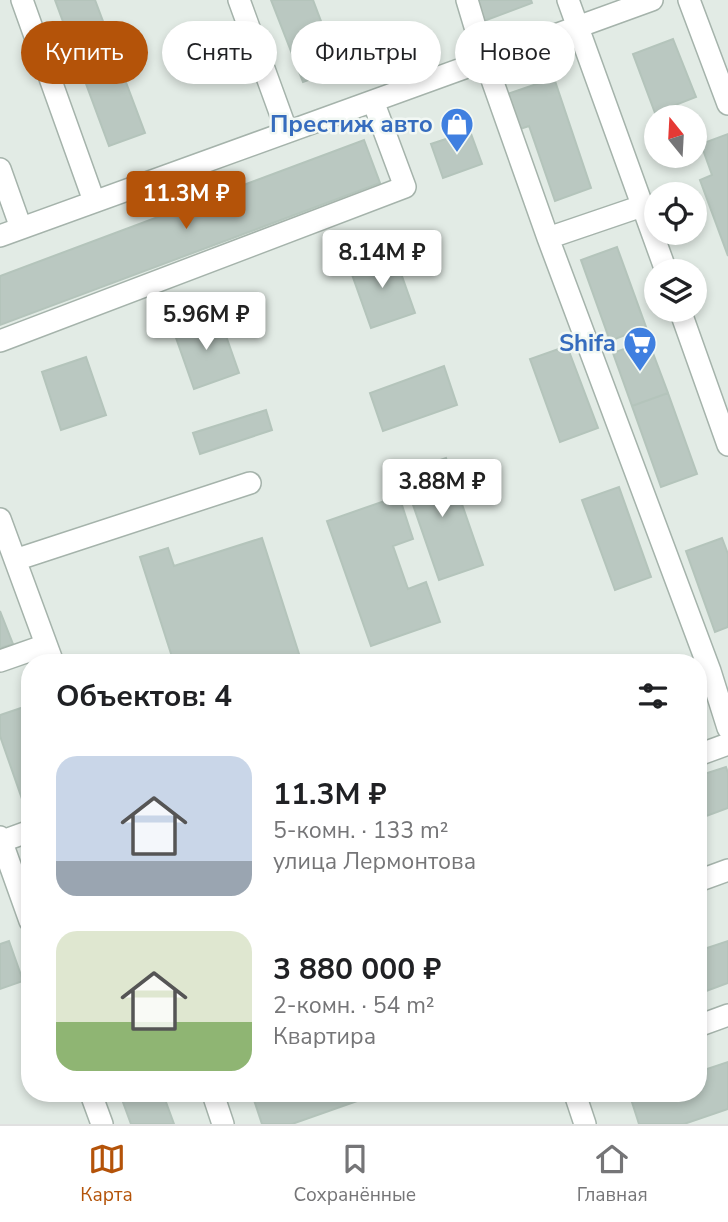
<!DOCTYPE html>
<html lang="ru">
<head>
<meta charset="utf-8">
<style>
	:root { --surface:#fff; --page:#f2f2f2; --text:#202124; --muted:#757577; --line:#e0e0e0; --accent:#b45309 }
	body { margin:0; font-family:"Nunito Sans",sans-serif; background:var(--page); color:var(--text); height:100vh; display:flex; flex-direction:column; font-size:26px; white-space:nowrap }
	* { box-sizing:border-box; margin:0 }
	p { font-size:23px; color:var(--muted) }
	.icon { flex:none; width:38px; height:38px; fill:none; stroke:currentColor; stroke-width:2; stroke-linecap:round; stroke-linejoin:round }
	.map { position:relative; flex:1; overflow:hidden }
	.sheet { position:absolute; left:21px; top:654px; width:686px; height:448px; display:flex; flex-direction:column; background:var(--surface); border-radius:28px; box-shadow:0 4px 10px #0003 }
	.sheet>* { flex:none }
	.banner { position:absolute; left:21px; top:21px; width:686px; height:63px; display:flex; gap:14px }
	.needle { width:46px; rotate:342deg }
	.tools { position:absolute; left:644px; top:105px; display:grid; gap:14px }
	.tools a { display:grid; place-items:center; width:63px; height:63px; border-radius:50%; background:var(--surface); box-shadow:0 4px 10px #0003; font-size:35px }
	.price { position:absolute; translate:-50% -60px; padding:0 16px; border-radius:7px; background:#fff; color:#222; font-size:23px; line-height:46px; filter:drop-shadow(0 2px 4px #0008) }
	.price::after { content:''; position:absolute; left:50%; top:42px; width:21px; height:16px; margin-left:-10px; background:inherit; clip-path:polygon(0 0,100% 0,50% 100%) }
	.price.on { background:var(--accent); color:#fff }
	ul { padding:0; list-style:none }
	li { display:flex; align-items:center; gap:21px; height:175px; padding:0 35px }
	li span { display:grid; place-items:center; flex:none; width:196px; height:140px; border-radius:21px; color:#555 }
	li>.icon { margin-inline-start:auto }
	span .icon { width:84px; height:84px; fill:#fffc; stroke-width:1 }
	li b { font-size:30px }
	h2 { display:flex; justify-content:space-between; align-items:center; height:84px; padding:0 35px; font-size:30px }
	.tag { padding:0 24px; border-radius:32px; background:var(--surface); box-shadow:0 4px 10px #0003; font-size:24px; line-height:63px }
	.tag.on { background:var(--accent); color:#fff }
	.dock { display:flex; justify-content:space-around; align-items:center; height:98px; border-top:2px solid var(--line); background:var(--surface); font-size:19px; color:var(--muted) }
	.dock a { display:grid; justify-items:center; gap:4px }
	.dock .on { color:var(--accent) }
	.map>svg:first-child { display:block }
	.building { fill:#bac8c1; stroke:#b4c4bb; stroke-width:2 }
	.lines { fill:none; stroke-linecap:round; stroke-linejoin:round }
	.minor-casing { stroke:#a5b3ab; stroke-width:24 }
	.minor { stroke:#fff; stroke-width:21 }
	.labels { text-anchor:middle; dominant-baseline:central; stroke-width:5; stroke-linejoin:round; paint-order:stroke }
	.shop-label { font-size:24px; font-weight:bold; fill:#366cbe; stroke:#f2f8f4; text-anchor:end }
</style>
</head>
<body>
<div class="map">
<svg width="728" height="1124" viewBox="0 0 728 1124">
	<rect width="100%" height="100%" fill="#e2ebe5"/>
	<path class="building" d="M55 0H95L145 133 109 146Z
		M271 0H313L339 69 303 82Z
		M477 0H531L532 3 484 21Z
		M673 39 696 97 655 113 633 54Z
		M554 78 591 188 555 201 529 126 514 131 502 96Z
		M470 131 482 164 443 178 431 144Z
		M728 134V256L700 180 712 175 701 144Z
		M364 140 380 183 0 325V276Z
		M617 247 646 327 610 341 581 260Z
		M393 251 415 313 371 328 349 266Z
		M219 316 239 373 194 389 174 332Z
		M648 340 668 393 632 406 613 353Z
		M567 346 598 428 560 442 530 359Z
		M86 357 106 415 61 430 42 372Z
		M444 366 457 405 383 431 370 393Z
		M668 393 697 474 661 487 632 406Z
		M266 410 272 430 200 454 193 433Z
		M446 458 483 565 439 580 402 473Z
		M619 487 651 577 615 590 582 500Z
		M399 496 413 539 393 546 408 589 426 582 440 622 371 646 327 521Z
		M262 538 300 657 280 663H174L140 557 168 548 174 566Z
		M722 538 728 554V627L715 632 686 551Z
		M0 611 13 644 0 648Z
		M30 705V819H29L0 736V715Z
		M726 767 728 773V808L698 819V776Z
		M9 941 23 981 0 989V944Z
		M728 941V983L698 994V951Z
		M728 1062V1109L684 1124H639L630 1096 637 1094H698V1072Z
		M120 1094H163L174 1124H131Z
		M252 1094H377L292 1124H262Z"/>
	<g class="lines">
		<defs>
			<path id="minor" d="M22 0 94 201
				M239 0 287 132
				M467 0 485 60 548 238 710 671 728 728
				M568 0 666 271
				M689 0 728 104
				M0 169 21 228
				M0 236 652 0
				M548 238 642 206
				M680 310 728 445
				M0 341 405 187 373 101
				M0 519 53 663
				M15 560 250 483
				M0 661 46 645
				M698 755 728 744
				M0 837 30 921
				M0 842 30 831
				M698 881 728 870
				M698 1026 728 1015
				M91 1094 102 1124
				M213 1094 223 1124
				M575 1094 585 1124"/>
		</defs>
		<use href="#minor" class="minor-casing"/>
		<use href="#minor" class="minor"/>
	</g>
	<defs>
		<symbol id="shop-pin" viewBox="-11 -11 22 30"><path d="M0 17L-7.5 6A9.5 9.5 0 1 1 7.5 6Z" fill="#3f7fe0" stroke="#f2f8f4"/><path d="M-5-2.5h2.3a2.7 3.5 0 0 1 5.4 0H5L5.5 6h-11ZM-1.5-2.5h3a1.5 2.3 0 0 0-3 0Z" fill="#fff"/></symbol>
		<symbol id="supermarket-pin" viewBox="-11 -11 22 30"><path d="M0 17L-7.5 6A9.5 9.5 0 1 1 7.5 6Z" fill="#3f7fe0" stroke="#f2f8f4"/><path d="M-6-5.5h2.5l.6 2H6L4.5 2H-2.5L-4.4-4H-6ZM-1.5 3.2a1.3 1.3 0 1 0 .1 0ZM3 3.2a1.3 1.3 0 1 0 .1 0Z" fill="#fff"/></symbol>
	</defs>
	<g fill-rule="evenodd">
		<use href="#shop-pin" x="438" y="105" width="38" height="52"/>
		<use href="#supermarket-pin" x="621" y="324" width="38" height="52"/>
	</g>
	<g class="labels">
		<g class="shop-label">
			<text x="433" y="124">Престиж авто</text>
			<text x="616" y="343">Shifa</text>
		</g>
	</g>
</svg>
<div class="tools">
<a><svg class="needle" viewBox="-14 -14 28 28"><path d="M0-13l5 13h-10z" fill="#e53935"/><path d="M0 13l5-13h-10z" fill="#757577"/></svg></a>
<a><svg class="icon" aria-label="locate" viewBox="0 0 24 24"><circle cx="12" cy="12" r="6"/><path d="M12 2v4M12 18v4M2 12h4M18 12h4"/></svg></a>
<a><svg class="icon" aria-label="layers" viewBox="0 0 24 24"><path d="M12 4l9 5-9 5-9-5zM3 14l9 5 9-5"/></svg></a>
</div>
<b class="price on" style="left:186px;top:231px">11.3M ₽</b>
<b class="price" style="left:382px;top:290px">8.14M ₽</b>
<b class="price" style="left:206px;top:352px">5.96M ₽</b>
<b class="price" style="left:442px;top:519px">3.88M ₽</b>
<div class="banner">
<a class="tag on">Купить</a>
<a class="tag">Снять</a>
<a class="tag">Фильтры</a>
<a class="tag">Новое</a>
</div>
<section class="sheet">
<h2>Объектов: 4<svg class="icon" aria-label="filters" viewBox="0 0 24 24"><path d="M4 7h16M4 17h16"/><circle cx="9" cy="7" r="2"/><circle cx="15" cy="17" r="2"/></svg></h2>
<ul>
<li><span style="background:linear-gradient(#c9d6e8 75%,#9aa5b1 0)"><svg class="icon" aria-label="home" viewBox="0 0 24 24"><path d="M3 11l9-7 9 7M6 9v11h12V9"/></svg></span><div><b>11.3M ₽</b><p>5-комн. · 133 m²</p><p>улица Лермонтова</p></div></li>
<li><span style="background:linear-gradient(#dfe7d0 65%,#8fb573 0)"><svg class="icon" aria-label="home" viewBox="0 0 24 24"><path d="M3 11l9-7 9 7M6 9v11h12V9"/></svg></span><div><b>3 880 000 ₽</b><p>2-комн. · 54 m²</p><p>Квартира</p></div></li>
</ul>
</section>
</div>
<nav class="dock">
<a class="on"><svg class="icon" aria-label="map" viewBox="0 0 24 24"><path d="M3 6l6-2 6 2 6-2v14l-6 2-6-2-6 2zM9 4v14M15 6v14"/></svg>Карта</a>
<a><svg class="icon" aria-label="saved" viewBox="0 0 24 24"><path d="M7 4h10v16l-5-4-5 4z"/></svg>Сохранённые</a>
<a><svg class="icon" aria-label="home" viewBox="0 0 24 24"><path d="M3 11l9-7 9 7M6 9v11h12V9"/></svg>Главная</a>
</nav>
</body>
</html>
